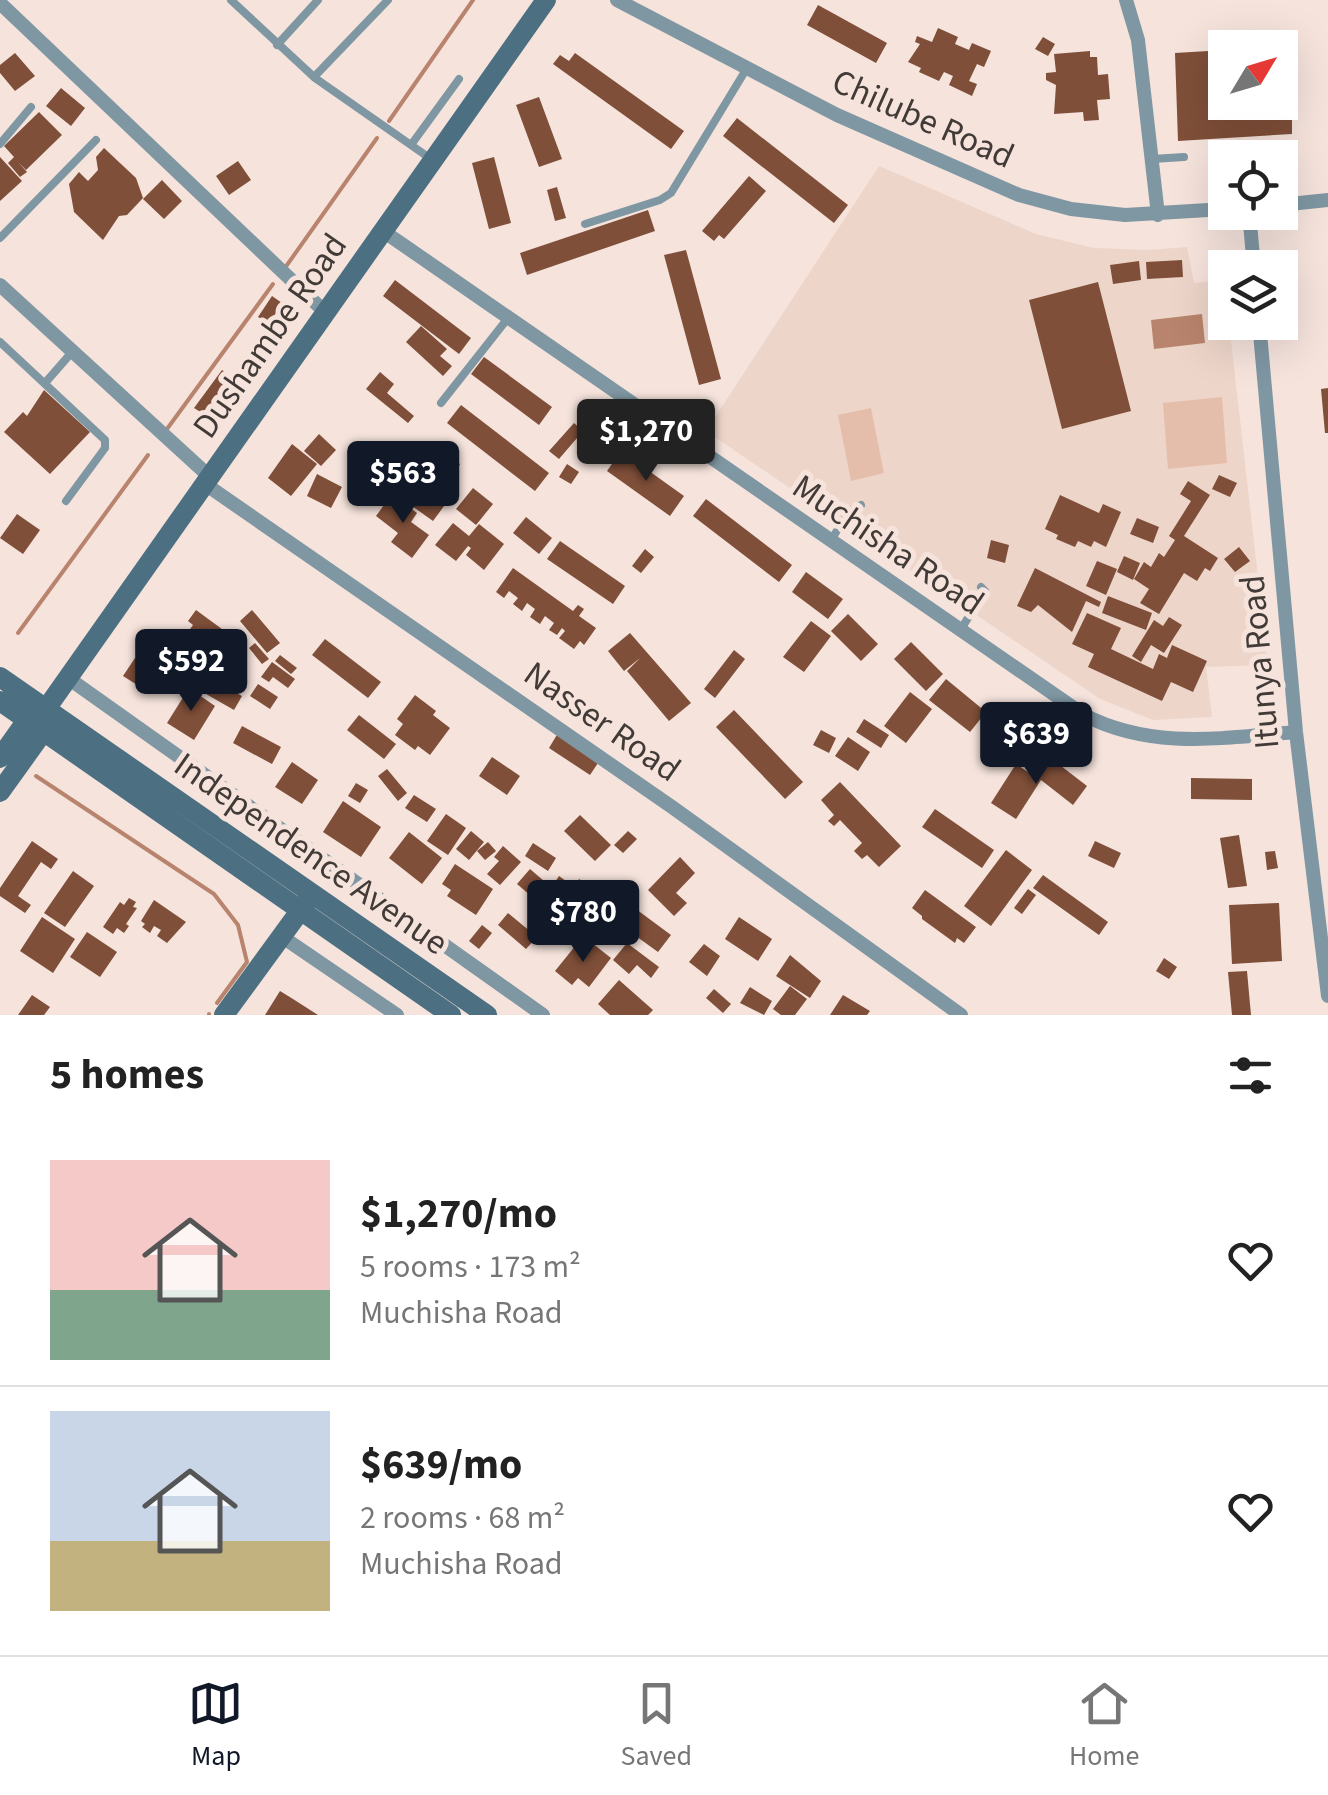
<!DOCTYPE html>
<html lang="en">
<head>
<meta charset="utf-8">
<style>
	:root { --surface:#fff; --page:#f2f2f2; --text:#222; --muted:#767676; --line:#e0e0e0; --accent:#111827 }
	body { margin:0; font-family:"Source Sans 3",sans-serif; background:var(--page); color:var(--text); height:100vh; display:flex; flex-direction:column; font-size:38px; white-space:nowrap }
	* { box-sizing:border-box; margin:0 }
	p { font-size:32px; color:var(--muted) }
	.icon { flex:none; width:55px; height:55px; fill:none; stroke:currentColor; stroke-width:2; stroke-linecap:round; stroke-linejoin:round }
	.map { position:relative; height:1015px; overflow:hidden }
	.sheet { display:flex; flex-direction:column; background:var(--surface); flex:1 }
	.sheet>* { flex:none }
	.needle { width:65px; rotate:52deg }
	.buttons { position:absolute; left:1208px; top:30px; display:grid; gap:20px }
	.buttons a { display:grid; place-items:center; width:90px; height:90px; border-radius:0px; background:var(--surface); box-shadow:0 10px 40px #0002; font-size:50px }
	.price { position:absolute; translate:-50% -85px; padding:0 22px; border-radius:10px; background:var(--accent); color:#fff; font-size:32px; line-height:65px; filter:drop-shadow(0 2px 5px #0008) }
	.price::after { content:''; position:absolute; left:50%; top:60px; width:30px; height:22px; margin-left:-15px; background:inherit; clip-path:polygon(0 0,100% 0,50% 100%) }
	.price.selected { background:#222; color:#fff }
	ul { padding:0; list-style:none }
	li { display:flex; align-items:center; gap:30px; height:250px; padding:0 50px }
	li+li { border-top:2px solid var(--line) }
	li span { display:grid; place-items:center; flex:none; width:280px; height:200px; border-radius:0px; color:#555 }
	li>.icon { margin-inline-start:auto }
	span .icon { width:120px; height:120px; fill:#fffc; stroke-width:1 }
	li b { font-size:42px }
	h2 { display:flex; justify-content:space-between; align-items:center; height:120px; padding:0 50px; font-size:42px }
	.tab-bar { display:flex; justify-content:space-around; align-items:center; height:140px; border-top:2px solid var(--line); background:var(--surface); font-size:28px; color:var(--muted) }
	.tab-bar a { display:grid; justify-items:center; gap:5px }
	.tab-bar .selected { color:var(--accent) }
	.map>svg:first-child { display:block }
	.built { fill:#eed5ca }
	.green { fill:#e5bdab }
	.water { fill:#b9846d }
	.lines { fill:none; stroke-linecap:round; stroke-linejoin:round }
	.stream { stroke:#b9846d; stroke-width:4 }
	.building { fill:#7f4f39 }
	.lane { stroke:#7f97a3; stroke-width:8 }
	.street { stroke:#7f97a3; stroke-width:14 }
	.secondary { stroke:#4c7082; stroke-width:20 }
	.labels { text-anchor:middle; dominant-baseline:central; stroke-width:10; stroke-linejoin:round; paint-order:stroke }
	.street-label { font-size:35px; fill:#413a37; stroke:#f5e3dc }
</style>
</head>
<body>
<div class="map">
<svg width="1328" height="1015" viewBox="0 0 1328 1015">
	<rect width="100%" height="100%" fill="#f5e3dc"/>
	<path class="built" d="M879 166 1036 234 1094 248 1148 250 1187 247 1194 283 1225 280V322L1229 323 1268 665 1206 667 1212 717 1153 720 1100 699 706 431Z"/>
	<path class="green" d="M1222 397 1227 463 1168 469 1163 403Z
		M871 408 884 473 851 481 838 415Z"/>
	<path class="water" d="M1202 314 1205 343 1154 349 1151 320Z"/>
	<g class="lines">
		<path class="stream" d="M389 121 473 0
			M287 265 377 138
			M167 429 273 284
			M18 633 148 455
			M36 776 214 894 238 925 247 962 217 1003
			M209 1015V1014"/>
	</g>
	<path class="building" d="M818 5 887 43 876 63 807 25Z
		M938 28 958 37 955 44 969 50 972 43 991 51 984 67 977 64 969 81 977 84 972 96 949 85 953 76 944 72 939 81 919 72 921 68 908 62 920 44 915 42 917 36 932 42Z
		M1043 37 1055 44 1048 56 1035 49Z
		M1289 37 1290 77 1280 78V48H1267V38Z
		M1225 50V73L1212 75 1217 115 1236 112 1235 102H1266V110L1292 108V134L1178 141 1175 53Z
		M1090 51V57H1097L1098 75 1108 74 1110 99 1097 100 1099 120 1084 121 1083 112 1054 114 1056 85 1046 80V73L1056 72 1054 54Z
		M15 53 35 76 15 91 0 73V65Z
		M575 53 684 131 671 149 553 64 560 55 569 61Z
		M61 88 85 108 71 126 46 106Z
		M539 97 562 159 539 167 516 105Z
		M39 112 62 135 26 170 18 162 27 172 20 177 8 163 14 157 4 146Z
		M737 118 848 205 834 223 723 136Z
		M104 148 136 178 143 198 127 215 119 216 103 240 74 212 69 184 79 172 88 181 98 170 96 157Z
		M0 157 22 181 0 201Z
		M494 157 511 223 489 229 472 163Z
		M238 161 251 180 229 195 216 176Z
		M749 176 766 191 724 239 719 235 714 241 702 231Z
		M162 180 182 201 164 219 143 199Z
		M557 187 566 218 555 221 547 190Z
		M648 210 655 231 527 275 520 253Z
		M686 250 721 379 699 385 664 255Z
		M1182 260 1183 277 1147 279 1146 262Z
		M1139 261 1141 280 1113 284 1110 265Z
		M395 280 471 338 459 354 383 296Z
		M1098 282 1131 411 1062 429 1029 300Z
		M272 296 282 303 269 324 258 317Z
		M421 326 447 349 440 356 452 366 443 376 406 342Z
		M484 357 552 407 539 425 471 374Z
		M222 370 243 384 231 401 222 394 207 416 194 408Z
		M380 372 394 384 387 393 414 416 408 423 366 389Z
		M1328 388V433H1325L1321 389Z
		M44 390 90 432 50 474 4 432 23 412 27 416Z
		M461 405 549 473 535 491 447 423Z
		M574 423 583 431 559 459 549 451Z
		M319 434 336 450 321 466 304 451Z
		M292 444 317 464 291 496 268 478Z
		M427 444 460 464 447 486 414 465Z
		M621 451 684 496 670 516 607 471Z
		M567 464 579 472 571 484 559 477Z
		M317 474 342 487 331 508 307 496Z
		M1219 475 1237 483 1230 497 1212 489Z
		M1188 481 1210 495 1184 536 1218 558 1210 571 1205 568 1197 581 1184 573 1159 614 1140 603 1149 589 1134 579 1144 562 1151 567 1159 553 1164 557 1175 540 1169 536 1191 501 1180 494Z
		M426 487 447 502 433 521 412 506Z
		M473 488 493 504 476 525 456 509Z
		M392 494 417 513 411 522 429 535 412 558 391 542 398 533 376 516Z
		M1060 495 1099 513 1103 504 1121 512 1106 547 1094 541 1091 547 1078 541 1075 547 1056 539 1058 535 1045 529Z
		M706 499 792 565 779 582 693 516Z
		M17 514 40 530 23 554 0 538Z
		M526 517 552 538 539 554 513 533Z
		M1137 518 1159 527 1153 543 1130 534Z
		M453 523 469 536 479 524 504 544 484 570 466 555 471 548 468 546 456 561 435 545Z
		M991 540 1009 545 1005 563 987 558Z
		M560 541 625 586 613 604 547 559Z
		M1239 547 1250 561 1235 572 1224 559Z
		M645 549 654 557 641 573 632 566Z
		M1124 556 1140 563 1133 580 1117 572Z
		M1097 561 1117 569 1106 595 1086 586Z
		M513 568 573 611 578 605 584 609 579 616 596 628 584 645 580 641 574 649 559 638 565 631 562 628 557 635 549 630 554 623 545 616 540 624 530 617 535 609 527 603 522 611 513 604 518 598 509 591 504 598 496 592Z
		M1035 568 1101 602 1099 607 1086 601 1072 632 1038 605 1031 612 1017 606Z
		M806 572 843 599 828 619 792 592Z
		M1108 596 1152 613 1146 630 1102 613Z
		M196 610 226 632 216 645 212 642 198 661 172 642 180 632 185 636 193 625 188 621Z
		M252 610 280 643 267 653 240 621Z
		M1087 613 1121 628 1111 649 1153 669 1159 654 1167 658 1172 645 1207 661 1193 692 1171 682 1162 701 1088 667 1094 654 1072 644Z
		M848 614 878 644 861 661 831 631Z
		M1169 617 1182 625 1164 653 1151 645 1141 662 1132 656 1154 620 1163 626Z
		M811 621 831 636 804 672 783 657Z
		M630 633 691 703 669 721 627 671 640 658 624 671 608 651Z
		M325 639 381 682 368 698 312 655Z
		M153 642 192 673 183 684 165 670 162 675 140 657Z
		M911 642 943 674 926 691 894 659Z
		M255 643 269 659 262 664 249 648Z
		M734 650 745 659 715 698 704 689Z
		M280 655 297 668 291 674 275 661Z
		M135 658 170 681 162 692 147 681 142 688 123 676Z
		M272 662 295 679 288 688 273 677 269 682 261 677Z
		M198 676 209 685 200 694 190 685Z
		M946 679 986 712 970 732 929 700Z
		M214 680 242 696 234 710 206 694Z
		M258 684 278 697 270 709 250 696Z
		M189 688 215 706 194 740 167 723Z
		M910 692 932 709 906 743 884 726Z
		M415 695 436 711 433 715 450 728 430 755 418 746 415 750 395 735 403 724 397 719Z
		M734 710 803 782 785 799 716 727Z
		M359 715 396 744 384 759 347 730Z
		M1011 718 1050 744 1037 763 999 737Z
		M864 719 889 735 881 748 856 732Z
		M242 726 281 747 272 764 233 743Z
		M821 730 836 738 829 753 813 745Z
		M558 733 600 760 590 775 549 748Z
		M848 737 870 752 858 771 835 756Z
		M492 757 520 776 507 795 479 776Z
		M1052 759 1087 786 1073 805 1041 780 1016 819 991 803 1016 764 1037 778Z
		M292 762 318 780 302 804 275 787Z
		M387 769 407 793 398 801 378 776Z
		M1191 778 1252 779V800L1191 799Z
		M840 782 901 846 879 867 867 855 862 859 854 851 862 843 840 820 834 826 828 821 834 815 821 800Z
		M356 783 368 790 360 803 348 796Z
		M414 795 436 809 427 822 405 808Z
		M343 801 381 827 361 857 323 832Z
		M935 809 994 850 982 868 922 827Z
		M446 814 466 828 448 855 427 841Z
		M580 815 611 845 595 861 564 831Z
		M471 831 484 842 469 860 456 849Z
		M628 831 637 839 623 853 614 845Z
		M409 832 442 858 422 884 389 858Z
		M1239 835 1247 886 1228 888 1220 838Z
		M32 841 58 859 51 869 41 862 18 896 31 905 25 913 0 896V888Z
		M1095 841 1121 853 1114 868 1088 856Z
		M488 842 496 851 485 860 477 851Z
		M533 843 556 858 548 871 525 856Z
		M503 846 521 862 500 885 487 874 499 861 494 857Z
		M1006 850 1032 870 991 926 964 906Z
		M1275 851 1278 868 1267 870 1265 852Z
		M680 857 695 873 676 893 687 903 674 916 648 890Z
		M455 864 493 889 476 915 447 896 451 890 442 884Z
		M530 869 558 893 551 900 538 888 531 896 517 884Z
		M73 871 94 886 65 927 44 913Z
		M1043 875 1108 922 1099 935 1033 888Z
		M559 876 573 886 567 894 553 885Z
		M579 879 602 894 592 910 569 895Z
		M1028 889 1036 895 1022 914 1014 908Z
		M925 890 976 927 964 943 957 938 955 943 922 919V916L912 908Z
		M617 895 671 935 658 952 604 913Z
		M129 898 136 902 133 907 137 908 126 924 129 926 124 933 117 928 113 934 103 927 120 902 124 905Z
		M154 900 186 922 167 943 157 936 161 930 154 926 150 933 142 927 145 924 141 921Z
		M1279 903 1282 961 1232 964 1229 905Z
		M576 906 602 926 590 943 563 923Z
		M508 913 537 937 526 949 498 925Z
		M42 917 75 939 53 973 20 951Z
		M739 917 772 939 758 961 725 939Z
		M482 925 492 933 479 949 469 941Z
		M87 932 117 952 100 977 70 957Z
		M592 943 611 958 589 987 578 978 572 985 555 971 576 945 585 952Z
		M627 943 659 967 651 978 637 965 629 974 613 960Z
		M704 944 720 956 707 976 689 962Z
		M790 955 821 981 810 998 776 976Z
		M1164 958 1177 967 1169 979 1156 971Z
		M1247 971 1251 1015H1232L1228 972Z
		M619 980 653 1010 648 1015H610L598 1004Z
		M790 986 807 999 795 1015H781L773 1009Z
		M750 987 772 1001 764 1015 740 1003Z
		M714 989 731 1004 723 1013 706 998Z
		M280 991 293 999 318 1015H265Z
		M32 995 50 1007 44 1015H18Z
		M843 995 870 1011 867 1015H830Z"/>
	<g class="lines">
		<path class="lane" d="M231 0 315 78 431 159
			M277 45 318 0
			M314 77 388 0
			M0 144 31 107
			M411 145 459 79
			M1152 159 1184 157
			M585 224 660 200 671 193 747 68
			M0 238 96 140
			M0 342 105 440V448L66 501
			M45 383 73 351
			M441 403 508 318
			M830 542 849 511 861 505
			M961 629 985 591 981 587"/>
		<path class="street" d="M617 0 837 115 1019 195 1071 209 1125 215 1225 209
			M1126 0 1138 40 1158 215
			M0 3 325 312
			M1280 205 1328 200
			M1249 212 1254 268
			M383 231 1084 715C1152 750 1222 738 1296 732
			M0 285 210 477
			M1259 322 1296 732 1328 996
			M205 484 672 807 961 1015
			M68 678 543 1015
			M281 936 397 1015"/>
		<path class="secondary" d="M0 677 487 1015
			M0 701 451 1015
			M0 758 22 727 46 709 546 0
			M0 792 38 739 44 716
			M224 1015 308 900"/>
	</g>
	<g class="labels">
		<g class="street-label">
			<text transform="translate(923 119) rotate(24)">Chilube Road</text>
			<text transform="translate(270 336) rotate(-55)">Dushambe Road</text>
			<text transform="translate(888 545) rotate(34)">Muchisha Road</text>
			<text transform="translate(1260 662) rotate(-95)">Itunya Road</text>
			<text transform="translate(602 722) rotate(35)">Nasser Road</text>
			<text transform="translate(311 854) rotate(35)">Independence Avenue</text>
		</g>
	</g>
</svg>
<div class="buttons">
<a><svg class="needle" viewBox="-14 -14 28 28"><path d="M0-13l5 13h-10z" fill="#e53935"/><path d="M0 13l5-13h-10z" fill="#767676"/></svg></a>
<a><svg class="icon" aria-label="locate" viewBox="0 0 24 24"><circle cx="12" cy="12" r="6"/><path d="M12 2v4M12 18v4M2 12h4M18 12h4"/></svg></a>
<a><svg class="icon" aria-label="layers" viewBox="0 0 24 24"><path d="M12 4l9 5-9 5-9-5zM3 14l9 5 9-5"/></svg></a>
</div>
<b class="price selected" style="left:646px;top:484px">$1,270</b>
<b class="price" style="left:403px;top:526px">$563</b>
<b class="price" style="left:191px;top:714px">$592</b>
<b class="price" style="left:1036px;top:787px">$639</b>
<b class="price" style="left:583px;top:965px">$780</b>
</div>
<section class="sheet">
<h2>5 homes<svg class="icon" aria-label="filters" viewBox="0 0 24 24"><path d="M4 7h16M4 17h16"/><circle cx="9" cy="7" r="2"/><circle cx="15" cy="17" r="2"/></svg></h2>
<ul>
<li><span style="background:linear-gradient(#f6c9c9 65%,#7fa58c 0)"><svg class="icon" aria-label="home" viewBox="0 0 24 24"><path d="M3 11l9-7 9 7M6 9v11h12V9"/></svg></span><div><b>$1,270/mo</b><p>5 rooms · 173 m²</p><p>Muchisha Road</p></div><svg class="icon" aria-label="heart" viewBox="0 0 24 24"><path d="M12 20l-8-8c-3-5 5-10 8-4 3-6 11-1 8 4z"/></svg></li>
<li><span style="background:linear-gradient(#c9d6e8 65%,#c2b280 0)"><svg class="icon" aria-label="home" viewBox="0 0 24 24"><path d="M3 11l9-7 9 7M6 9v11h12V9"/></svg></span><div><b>$639/mo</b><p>2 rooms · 68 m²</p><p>Muchisha Road</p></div><svg class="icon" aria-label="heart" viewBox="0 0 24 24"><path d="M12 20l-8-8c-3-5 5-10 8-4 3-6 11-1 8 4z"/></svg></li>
</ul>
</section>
<nav class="tab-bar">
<a class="selected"><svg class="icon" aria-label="map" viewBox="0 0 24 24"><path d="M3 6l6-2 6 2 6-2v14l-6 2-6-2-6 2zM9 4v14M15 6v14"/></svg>Map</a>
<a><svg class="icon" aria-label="saved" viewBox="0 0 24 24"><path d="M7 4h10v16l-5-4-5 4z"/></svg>Saved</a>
<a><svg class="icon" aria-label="home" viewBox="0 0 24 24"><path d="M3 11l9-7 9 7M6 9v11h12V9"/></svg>Home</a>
</nav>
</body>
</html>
